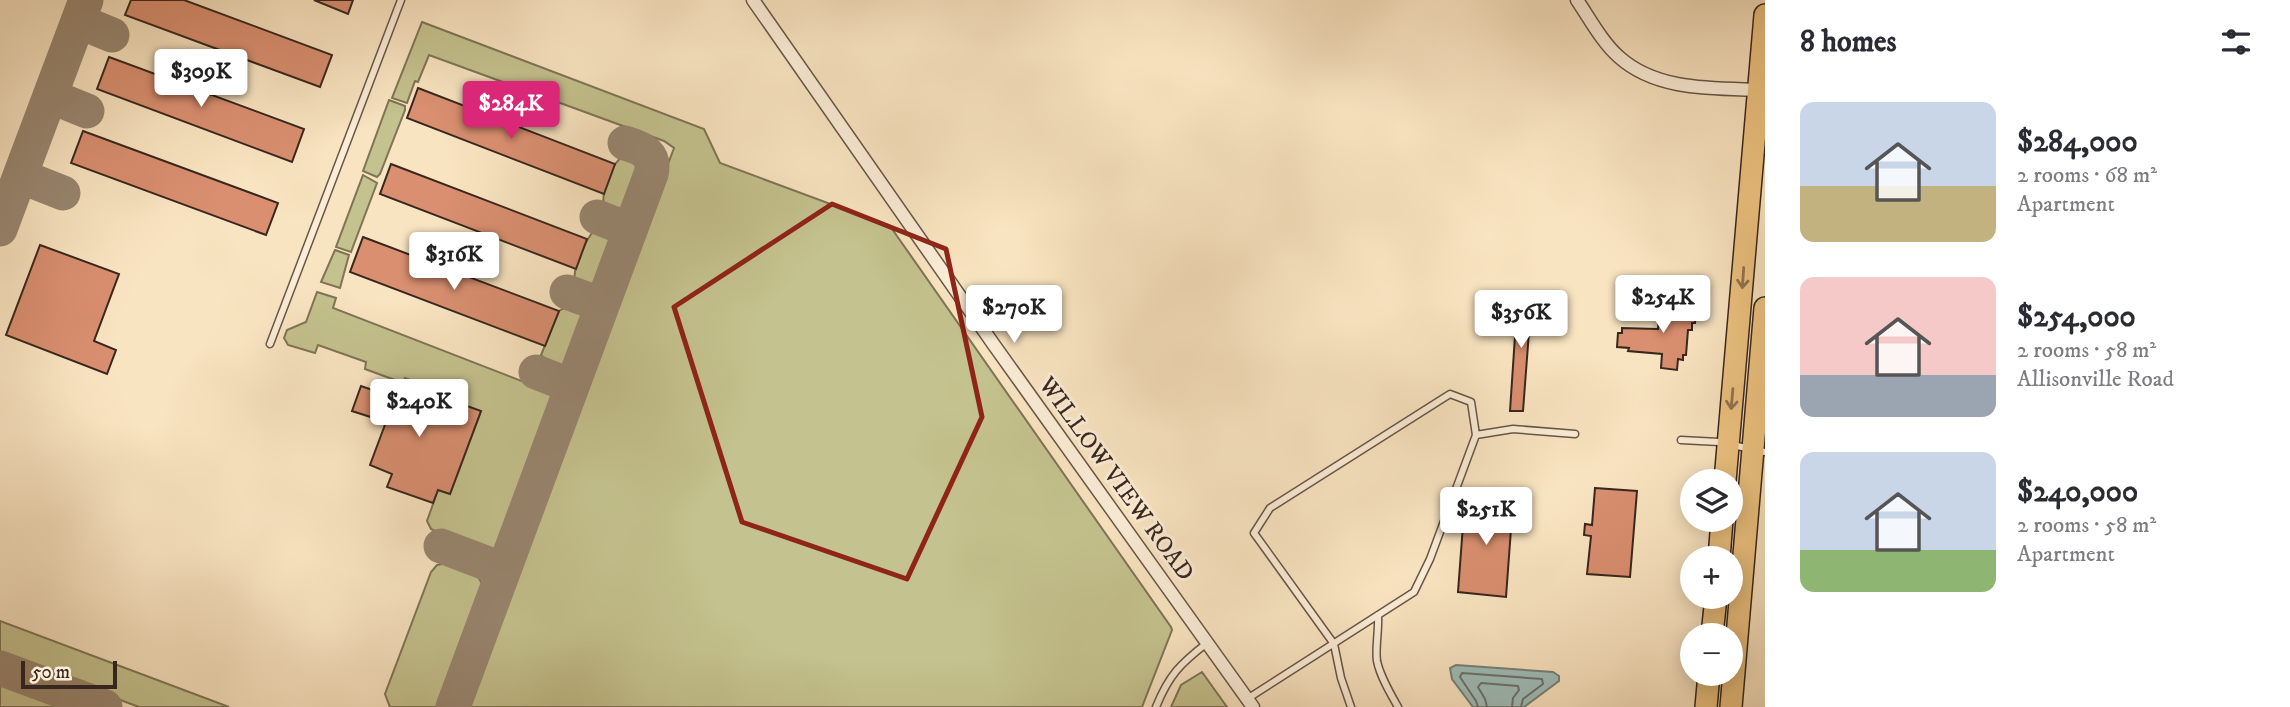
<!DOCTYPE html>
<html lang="en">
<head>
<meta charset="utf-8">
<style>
	:root { --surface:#fff; --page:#f7f7f7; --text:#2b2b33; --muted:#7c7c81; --accent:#db2777 }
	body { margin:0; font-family:"IM FELL DW Pica",serif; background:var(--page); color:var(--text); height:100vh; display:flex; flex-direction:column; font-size:26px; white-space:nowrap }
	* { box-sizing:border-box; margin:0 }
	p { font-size:23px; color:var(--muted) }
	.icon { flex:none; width:38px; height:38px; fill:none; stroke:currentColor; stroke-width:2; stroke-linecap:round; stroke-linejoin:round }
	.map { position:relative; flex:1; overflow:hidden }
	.drawer { display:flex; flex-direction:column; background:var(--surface); width:525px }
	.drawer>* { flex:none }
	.buttons { position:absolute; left:1680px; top:469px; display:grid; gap:14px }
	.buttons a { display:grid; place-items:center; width:63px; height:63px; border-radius:50%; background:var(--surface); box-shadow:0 4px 18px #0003; font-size:35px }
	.scale { position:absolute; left:21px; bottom:18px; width:96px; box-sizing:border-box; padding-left:7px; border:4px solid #38271e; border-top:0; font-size:19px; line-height:24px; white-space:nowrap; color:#38271e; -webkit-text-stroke:5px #fbedd7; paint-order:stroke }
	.price { position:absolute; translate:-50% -60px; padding:0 16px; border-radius:7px; background:#fff; color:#222; font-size:23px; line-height:46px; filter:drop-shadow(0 2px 4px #0008) }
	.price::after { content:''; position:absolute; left:50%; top:42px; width:21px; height:16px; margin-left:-10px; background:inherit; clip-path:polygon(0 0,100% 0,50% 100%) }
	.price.active { background:var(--accent); color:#fff }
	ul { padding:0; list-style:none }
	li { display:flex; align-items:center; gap:21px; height:175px; padding:0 35px }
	li span { display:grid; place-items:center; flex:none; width:196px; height:140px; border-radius:14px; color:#555 }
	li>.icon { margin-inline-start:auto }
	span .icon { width:84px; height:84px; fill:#fffc; stroke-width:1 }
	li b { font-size:30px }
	h2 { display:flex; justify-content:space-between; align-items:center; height:84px; padding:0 35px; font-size:30px }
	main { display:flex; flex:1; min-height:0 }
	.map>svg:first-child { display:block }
	.green { fill:#c4c28e; stroke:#7e7456; stroke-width:2 }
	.water { fill:#9fbeb9; stroke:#76827b; stroke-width:2 }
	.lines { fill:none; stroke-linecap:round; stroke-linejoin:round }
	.shore { stroke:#6c726c; stroke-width:2 }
	.taxiway { stroke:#988670; stroke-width:35 }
	.building { fill:#d98f70; stroke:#38271e; stroke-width:2 }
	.service-casing { stroke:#685647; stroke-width:9 }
	.minor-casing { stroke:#685647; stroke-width:15 }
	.primary-casing { stroke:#38271e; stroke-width:24 }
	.service { stroke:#fbedd7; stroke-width:6 }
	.minor { stroke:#fbedd7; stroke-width:12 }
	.primary { stroke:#ecc280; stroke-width:21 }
	.oneway { stroke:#92744f }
	.marked { fill:none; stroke:#8f2418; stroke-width:5; stroke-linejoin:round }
	.labels { text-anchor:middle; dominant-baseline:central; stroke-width:6; stroke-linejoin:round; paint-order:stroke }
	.street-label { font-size:24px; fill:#38271e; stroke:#fbedd7 }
</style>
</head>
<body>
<main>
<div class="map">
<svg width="1765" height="707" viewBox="0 0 1765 707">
	<rect width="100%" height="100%" fill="#f9e4c1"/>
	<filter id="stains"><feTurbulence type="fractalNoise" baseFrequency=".00286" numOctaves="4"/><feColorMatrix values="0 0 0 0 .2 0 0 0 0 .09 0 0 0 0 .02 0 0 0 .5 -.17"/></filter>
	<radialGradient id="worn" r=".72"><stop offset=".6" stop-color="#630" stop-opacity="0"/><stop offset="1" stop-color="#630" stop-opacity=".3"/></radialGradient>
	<path class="green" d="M422 22 704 129 720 163 890 226 1171 627 1172 630 1142 707H466L674 148 664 141 429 55 418 82 415 81 407 103 392 98Z
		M389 100 405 106V110L380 174 377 177 363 171Z
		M624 156 635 160 640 170 626 207 618 212 604 207C601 193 611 162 624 156Z
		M363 175 377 183 351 252 336 247Z
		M595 230 609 235 612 242 598 282 589 287 576 283C570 272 586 238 595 230Z
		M335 250 349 255 340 288 321 282Z
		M317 292 336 298 333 308 550 392 553 402 500 543C497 546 495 549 491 550 480 553 446 535 435 531L431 529 427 521 438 490 450 494 481 411 419 389 421 384 405 378 403 383 365 369 366 362 318 345 315 353 288 345 284 338 287 330 306 322Z
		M568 306 581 311C587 321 571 362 561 368L553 366 541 355 559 311Z
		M448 563C463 568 480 571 483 588L439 707H390L385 694 431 572 437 565Z
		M0 621 229 707H139L0 655Z
		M1202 672 1227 707H1171L1181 685Z
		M0 681 70 707H0Z"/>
	<path class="water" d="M1456 665 1553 672 1559 676V681L1524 707H1473L1452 679 1450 668Z"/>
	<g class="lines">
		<path class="shore" d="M1478 707 1476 701 1460 677 1462 673 1542 679 1543 684 1523 699 1521 707
			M1487 707 1485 699 1478 687 1481 683 1518 686 1519 690 1513 698 1512 707"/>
		<path class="taxiway" d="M78 21 112 35
			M50 96 87 111
			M20 176 63 193
			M597 217 630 230
			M0 229 86 0
			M567 292 602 305
			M536 372 572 386
			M441 546 504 570
			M0 668 105 707
			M453 707 651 174C656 154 642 148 625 143"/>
	</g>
	<path class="building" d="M131 0H184L332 55 320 87 125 15Z
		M314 0H353L348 14Z
		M109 57 304 129 292 162 97 89Z
		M418 88 615 164 604 194 407 118Z
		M83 131 278 203 266 235 71 163Z
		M391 164 587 239 576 269 380 194Z
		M363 237 559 311 545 346 350 272Z
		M40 245 119 274 94 341 116 350 107 374 6 335Z
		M1518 291 1532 292 1523 411H1510Z
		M1660 304 1697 307 1695 323H1692V330H1688L1686 355H1683V360L1678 359 1677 370 1661 368 1662 354 1628 351 1629 348 1617 347 1618 333H1622V328L1658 329Z
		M403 383 481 411 450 494 438 490 433 503 387 487 392 474 370 465 386 422 352 411 361 386 396 398Z
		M1595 488 1637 491 1630 577 1587 574 1591 536 1584 535 1585 524 1592 525Z
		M1465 498 1513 502 1506 597 1458 592Z"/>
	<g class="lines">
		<defs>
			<path id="service" d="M270 344 401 0
				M1476 435 1513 429 1575 434
				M1681 440 1719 442 1765 452
				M1378 615C1379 630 1375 649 1377 661 1380 676 1390 693 1398 707
				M1247 699 1414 592 1430 559 1476 435 1471 402 1450 394 1270 508 1254 533 1334 644 1341 678 1351 707
				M1156 707C1169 675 1180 664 1207 643"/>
			<path id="minor" d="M753 0 994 345 1253 707
				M1577 0C1590 19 1602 42 1619 57 1658 92 1716 88 1765 90"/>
			<path id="primary" d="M1725 481 1765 15
				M1719 558 1722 520
				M1712 635 1716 597
				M1706 707 1709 674
				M1731 707 1765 308"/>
		</defs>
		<use href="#service" class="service-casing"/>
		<use href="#minor" class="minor-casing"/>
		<use href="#primary" class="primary-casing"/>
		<use href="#service" class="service"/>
		<use href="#minor" class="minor"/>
		<use href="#primary" class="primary"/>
	</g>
	<defs><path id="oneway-shaft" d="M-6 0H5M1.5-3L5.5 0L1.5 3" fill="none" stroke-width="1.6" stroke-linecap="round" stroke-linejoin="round" transform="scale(1.75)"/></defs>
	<g class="oneway">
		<use href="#oneway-shaft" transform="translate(1743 278) rotate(94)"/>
		<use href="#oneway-shaft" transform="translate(1732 399) rotate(95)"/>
	</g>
	<path class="marked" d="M832 204 946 249 982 417 907 579 742 522 674 307Z"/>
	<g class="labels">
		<g class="street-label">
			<text transform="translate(1116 479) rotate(54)">WILLOW VIEW ROAD</text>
		</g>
	</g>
	<rect width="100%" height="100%" filter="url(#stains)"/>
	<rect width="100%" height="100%" fill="url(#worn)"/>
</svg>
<div class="buttons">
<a><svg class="icon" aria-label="layers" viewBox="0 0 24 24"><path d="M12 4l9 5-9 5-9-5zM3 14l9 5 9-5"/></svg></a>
<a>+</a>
<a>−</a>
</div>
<div class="scale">50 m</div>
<b class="price" style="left:201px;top:109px">$309K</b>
<b class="price active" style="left:511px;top:141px">$284K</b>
<b class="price" style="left:454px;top:292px">$316K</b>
<b class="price" style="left:1663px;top:335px">$254K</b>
<b class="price" style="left:1014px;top:345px">$270K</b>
<b class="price" style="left:1521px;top:350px">$356K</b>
<b class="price" style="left:419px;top:439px">$240K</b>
<b class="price" style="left:1486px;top:547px">$251K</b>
</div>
<section class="drawer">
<h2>8 homes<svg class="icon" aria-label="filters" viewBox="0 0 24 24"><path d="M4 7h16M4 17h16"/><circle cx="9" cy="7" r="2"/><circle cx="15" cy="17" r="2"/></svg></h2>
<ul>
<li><span style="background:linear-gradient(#c9d6e8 60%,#c2b280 0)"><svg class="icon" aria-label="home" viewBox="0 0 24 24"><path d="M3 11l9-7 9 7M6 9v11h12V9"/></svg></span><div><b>$284,000</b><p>2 rooms · 68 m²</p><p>Apartment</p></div></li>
<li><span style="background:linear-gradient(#f6c9c9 70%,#9aa5b1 0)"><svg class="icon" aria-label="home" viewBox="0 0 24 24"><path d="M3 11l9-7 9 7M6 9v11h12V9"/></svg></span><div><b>$254,000</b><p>2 rooms · 58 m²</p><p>Allisonville Road</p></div></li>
<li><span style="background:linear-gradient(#c9d6e8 70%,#8fb573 0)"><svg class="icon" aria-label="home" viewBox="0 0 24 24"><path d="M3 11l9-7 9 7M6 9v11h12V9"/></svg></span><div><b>$240,000</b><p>2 rooms · 58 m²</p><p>Apartment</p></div></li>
</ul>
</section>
</main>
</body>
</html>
